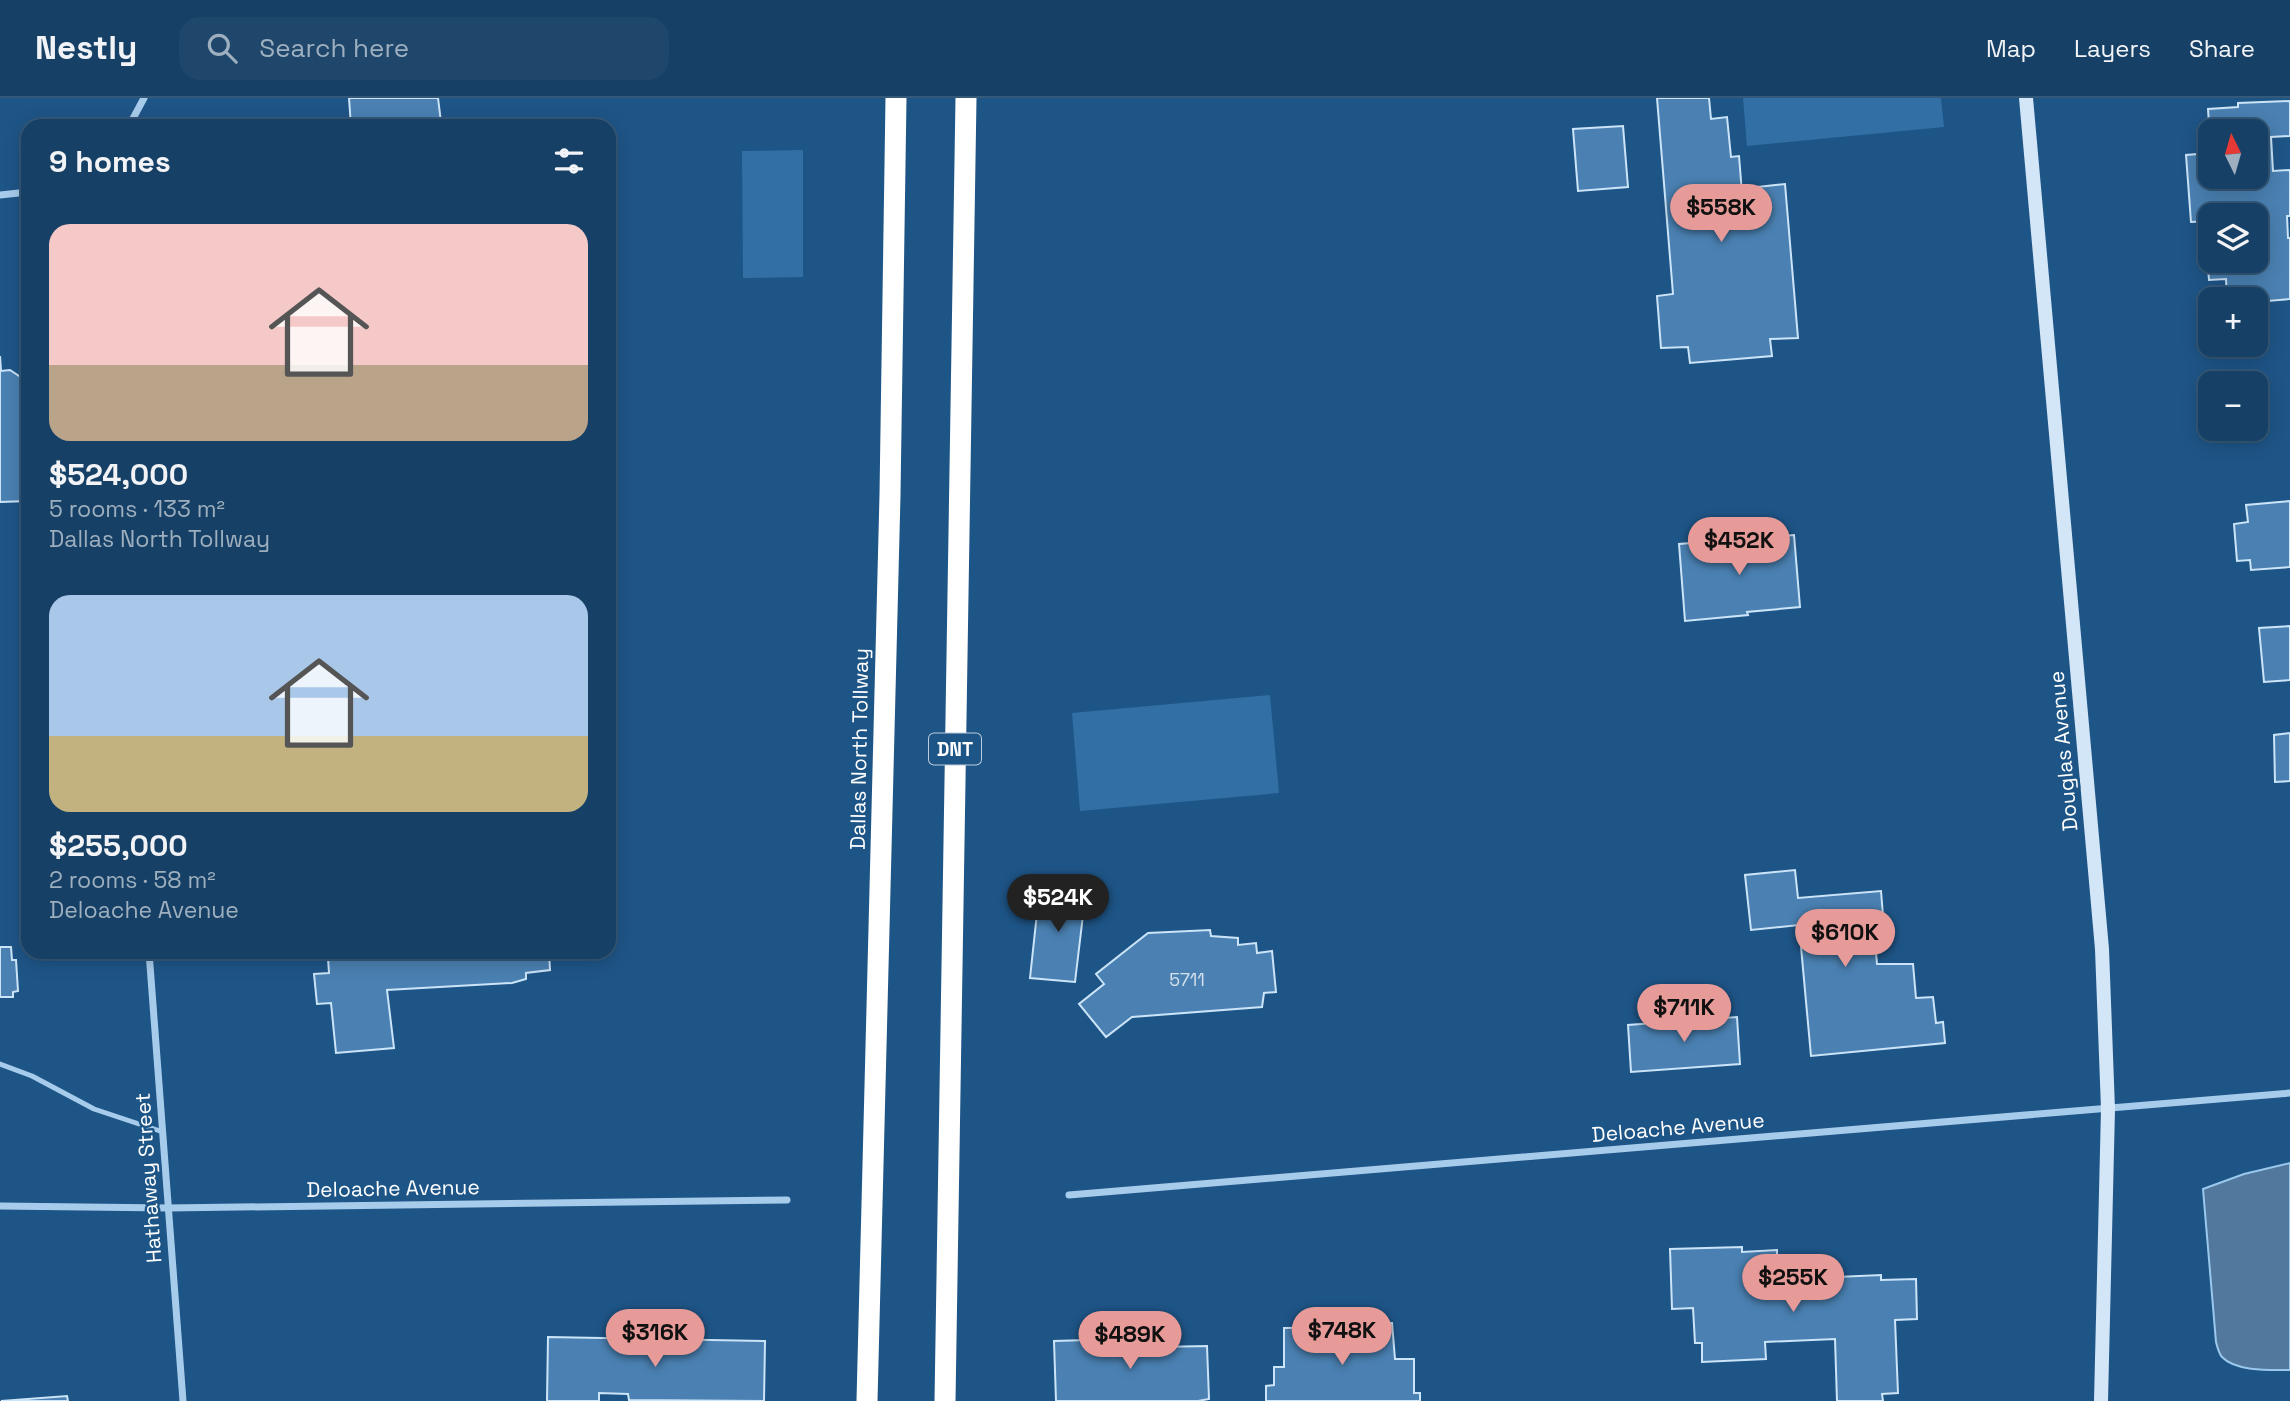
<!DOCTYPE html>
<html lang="en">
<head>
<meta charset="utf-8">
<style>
	:root { --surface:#164065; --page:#1f476b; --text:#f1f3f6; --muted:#9eafbf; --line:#355979; --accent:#e69b98 }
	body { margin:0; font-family:"Space Grotesk",sans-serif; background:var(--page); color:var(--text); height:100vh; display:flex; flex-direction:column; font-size:26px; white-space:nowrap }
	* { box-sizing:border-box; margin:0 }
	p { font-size:23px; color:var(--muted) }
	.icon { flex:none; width:38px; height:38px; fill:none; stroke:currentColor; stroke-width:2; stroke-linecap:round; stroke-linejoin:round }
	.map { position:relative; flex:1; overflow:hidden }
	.side { position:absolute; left:21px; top:21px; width:595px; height:840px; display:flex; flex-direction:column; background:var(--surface); border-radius:21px; box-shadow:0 4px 18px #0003,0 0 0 2px var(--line) }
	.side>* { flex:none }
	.needle { width:46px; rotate:355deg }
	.fabs { position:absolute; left:2198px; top:21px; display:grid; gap:14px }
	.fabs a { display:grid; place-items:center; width:70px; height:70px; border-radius:14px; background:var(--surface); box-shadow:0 4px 18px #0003,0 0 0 2px var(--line); font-size:35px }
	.price { position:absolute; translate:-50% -60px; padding:0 16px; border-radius:24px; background:var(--accent); color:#111; font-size:23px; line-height:46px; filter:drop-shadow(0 2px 4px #0008) }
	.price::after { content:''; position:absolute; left:50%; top:42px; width:21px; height:16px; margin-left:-10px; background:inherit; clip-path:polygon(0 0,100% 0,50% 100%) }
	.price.on { background:#222; color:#fff }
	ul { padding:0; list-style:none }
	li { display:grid; align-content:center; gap:14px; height:371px; padding:0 28px }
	li span { display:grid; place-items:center; height:217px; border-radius:21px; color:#555 }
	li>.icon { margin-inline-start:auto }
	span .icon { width:126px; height:126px; fill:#fffc; stroke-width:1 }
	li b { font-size:30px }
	h2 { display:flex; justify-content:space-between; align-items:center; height:84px; padding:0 28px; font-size:30px }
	header { display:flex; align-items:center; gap:42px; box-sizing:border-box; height:98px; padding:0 35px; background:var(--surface); border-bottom:2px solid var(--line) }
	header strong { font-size:33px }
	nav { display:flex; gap:38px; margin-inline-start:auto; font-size:24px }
	.search { width:490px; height:63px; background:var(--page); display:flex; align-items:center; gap:18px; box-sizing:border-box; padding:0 24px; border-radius:21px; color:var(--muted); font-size:26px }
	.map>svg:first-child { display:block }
	.green { fill:#316fa4 }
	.water { fill:#52799d; stroke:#9ac8ec; stroke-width:2 }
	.building { fill:#4a81b2; stroke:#cce4f8; stroke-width:2 }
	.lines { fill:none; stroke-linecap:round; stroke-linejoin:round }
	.lane { stroke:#a7cceb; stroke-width:5 }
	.street { stroke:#a7cceb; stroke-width:7 }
	.secondary { stroke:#d3e6f8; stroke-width:14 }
	.highway { stroke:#fff; stroke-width:21 }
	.labels { text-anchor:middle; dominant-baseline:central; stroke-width:5; stroke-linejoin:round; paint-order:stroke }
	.number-label { font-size:18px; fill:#d2e0ec }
	.shield { fill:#1e5587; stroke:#bcccdb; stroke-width:2 }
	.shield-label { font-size:19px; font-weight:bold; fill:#fff }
	.street-label { font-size:21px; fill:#fff; stroke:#1e5587 }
</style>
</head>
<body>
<header>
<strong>Nestly</strong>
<div class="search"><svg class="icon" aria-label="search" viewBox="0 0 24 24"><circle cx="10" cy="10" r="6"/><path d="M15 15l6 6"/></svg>Search here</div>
<nav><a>Map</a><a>Layers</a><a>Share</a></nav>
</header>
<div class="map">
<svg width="2290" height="1303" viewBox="0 0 2290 1303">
	<rect width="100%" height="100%" fill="#1e5587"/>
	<path class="green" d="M1743 0H1941L1944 29 1747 48Z
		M803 52V179L743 180 742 53Z
		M1270 597 1279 695 1080 713 1072 615Z"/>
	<path class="water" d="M2290 1065V1272C2272 1272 2236 1274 2222 1259 2219 1256 2217 1248 2216 1244L2203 1091 2244 1076Z"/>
	<path class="building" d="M349 0H438L441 24 449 28H351Z
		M1657 0H1709L1711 21 1727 19 1731 59 1739 58 1742 95 1758 93V89L1785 86 1798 240 1770 241 1772 258 1690 265 1688 249 1661 250 1657 198 1673 196Z
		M2290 3V38L2271 39 2273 73 2290 72V118H2287L2288 140H2290V201L2256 204V201H2227L2226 181 2209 182 2207 156H2210V163H2256V117H2210V123L2191 124 2186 57 2210 55V79H2256V33H2210V42L2208 11 2238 9V5Z
		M1623 28 1628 89 1578 93 1573 31Z
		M0 258 1 273 10 272 25 282 28 403 0 404Z
		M2290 403V469L2251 472 2250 462 2237 463 2234 426 2248 424 2246 407Z
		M1794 437 1800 509 1747 514 1748 517 1685 523 1679 446Z
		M2290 528V582L2264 584 2259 530Z
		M2290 635V683L2275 684 2274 637Z
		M1795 772 1798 800 1881 793 1884 830 1874 831 1877 866H1913L1916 900 1933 899 1936 925 1943 924 1945 945 1811 958 1799 827 1751 832 1745 777Z
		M1040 787 1086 792 1075 884 1030 880Z
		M1210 832 1211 838 1238 840V847L1256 845 1257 855 1272 853 1276 894 1264 895 1262 909 1132 919 1106 939 1079 906 1104 886 1096 876 1148 835Z
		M0 849H11L12 862H16L18 893 13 894V899H0Z
		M331 854H549L550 872 526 875V881L512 885 387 892 394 950 336 955 331 905 317 906 314 876 329 875 328 860H332Z
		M1737 919 1740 966 1631 974 1628 927Z
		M1742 1149V1154L1777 1152V1161L1790 1160 1791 1181 1881 1177V1182L1916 1181 1917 1221 1895 1222 1898 1295 1882 1296 1883 1303H1837L1835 1241 1765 1244 1766 1261 1702 1264V1245H1695L1693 1210 1672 1211 1670 1151Z
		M1392 1225 1395 1261H1414V1295H1420V1303H1266V1288L1274 1287V1269H1284V1230L1371 1229V1226Z
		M548 1239 765 1243 764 1303 629 1302 628 1296 599 1295V1303H547Z
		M1157 1240V1249L1207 1248 1209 1301 1198 1303H1056L1054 1243Z
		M67 1298 68 1303H1Z"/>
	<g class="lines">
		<path class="lane" d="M0 966 32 978 94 1011 163 1034"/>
		<path class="street" d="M129 28 144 0
			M0 97 28 94
			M149 854 183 1303
			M1069 1097 2290 995
			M0 1108 168 1110 787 1102"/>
		<path class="secondary" d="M2026 0 2102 851 2108 1011 2101 1303"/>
		<path class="highway" d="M867 1303 890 397 896 0
			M945 1303 966 0"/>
	</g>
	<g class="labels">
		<g class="number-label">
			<text x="1187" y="881">5711</text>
		</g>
		<rect class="shield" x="929" y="635.5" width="52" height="31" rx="5"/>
		<g class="shield-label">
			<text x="955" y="651">DNT</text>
		</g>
		<g class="street-label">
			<text transform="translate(859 651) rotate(-89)">Dallas North Tollway</text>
			<text transform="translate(2063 653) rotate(-95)">Douglas Avenue</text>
			<text transform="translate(1678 1029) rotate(-5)">Deloache Avenue</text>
			<text transform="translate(148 1080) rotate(-94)">Hathaway Street</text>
			<text transform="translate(393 1090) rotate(-1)">Deloache Avenue</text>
		</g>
	</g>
</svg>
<div class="fabs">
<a><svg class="needle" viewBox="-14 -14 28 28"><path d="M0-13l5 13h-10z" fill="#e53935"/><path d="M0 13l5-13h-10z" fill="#9eafbf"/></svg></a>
<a><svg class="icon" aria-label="layers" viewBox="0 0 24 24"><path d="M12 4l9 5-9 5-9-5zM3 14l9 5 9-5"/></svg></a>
<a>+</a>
<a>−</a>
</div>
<b class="price" style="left:1721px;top:146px">$558K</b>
<b class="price" style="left:1739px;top:479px">$452K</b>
<b class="price on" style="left:1058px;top:836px">$524K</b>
<b class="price" style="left:1845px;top:871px">$610K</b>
<b class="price" style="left:1684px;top:946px">$711K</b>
<b class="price" style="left:1793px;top:1216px">$255K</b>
<b class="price" style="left:1342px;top:1269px">$748K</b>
<b class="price" style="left:655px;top:1271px">$316K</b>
<b class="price" style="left:1130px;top:1273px">$489K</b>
<section class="side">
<h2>9 homes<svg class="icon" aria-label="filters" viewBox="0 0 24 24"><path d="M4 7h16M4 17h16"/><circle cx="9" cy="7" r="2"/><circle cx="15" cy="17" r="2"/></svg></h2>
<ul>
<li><span style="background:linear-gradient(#f6c9c9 65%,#b9a48a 0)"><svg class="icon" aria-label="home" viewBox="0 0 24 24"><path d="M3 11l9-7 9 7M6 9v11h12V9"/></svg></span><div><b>$524,000</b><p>5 rooms · 133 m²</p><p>Dallas North Tollway</p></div></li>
<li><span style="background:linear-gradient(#a9c7e8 65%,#c2b280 0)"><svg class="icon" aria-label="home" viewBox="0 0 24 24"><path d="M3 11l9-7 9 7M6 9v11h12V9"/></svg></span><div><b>$255,000</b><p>2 rooms · 58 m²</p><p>Deloache Avenue</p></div></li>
</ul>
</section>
</div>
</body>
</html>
